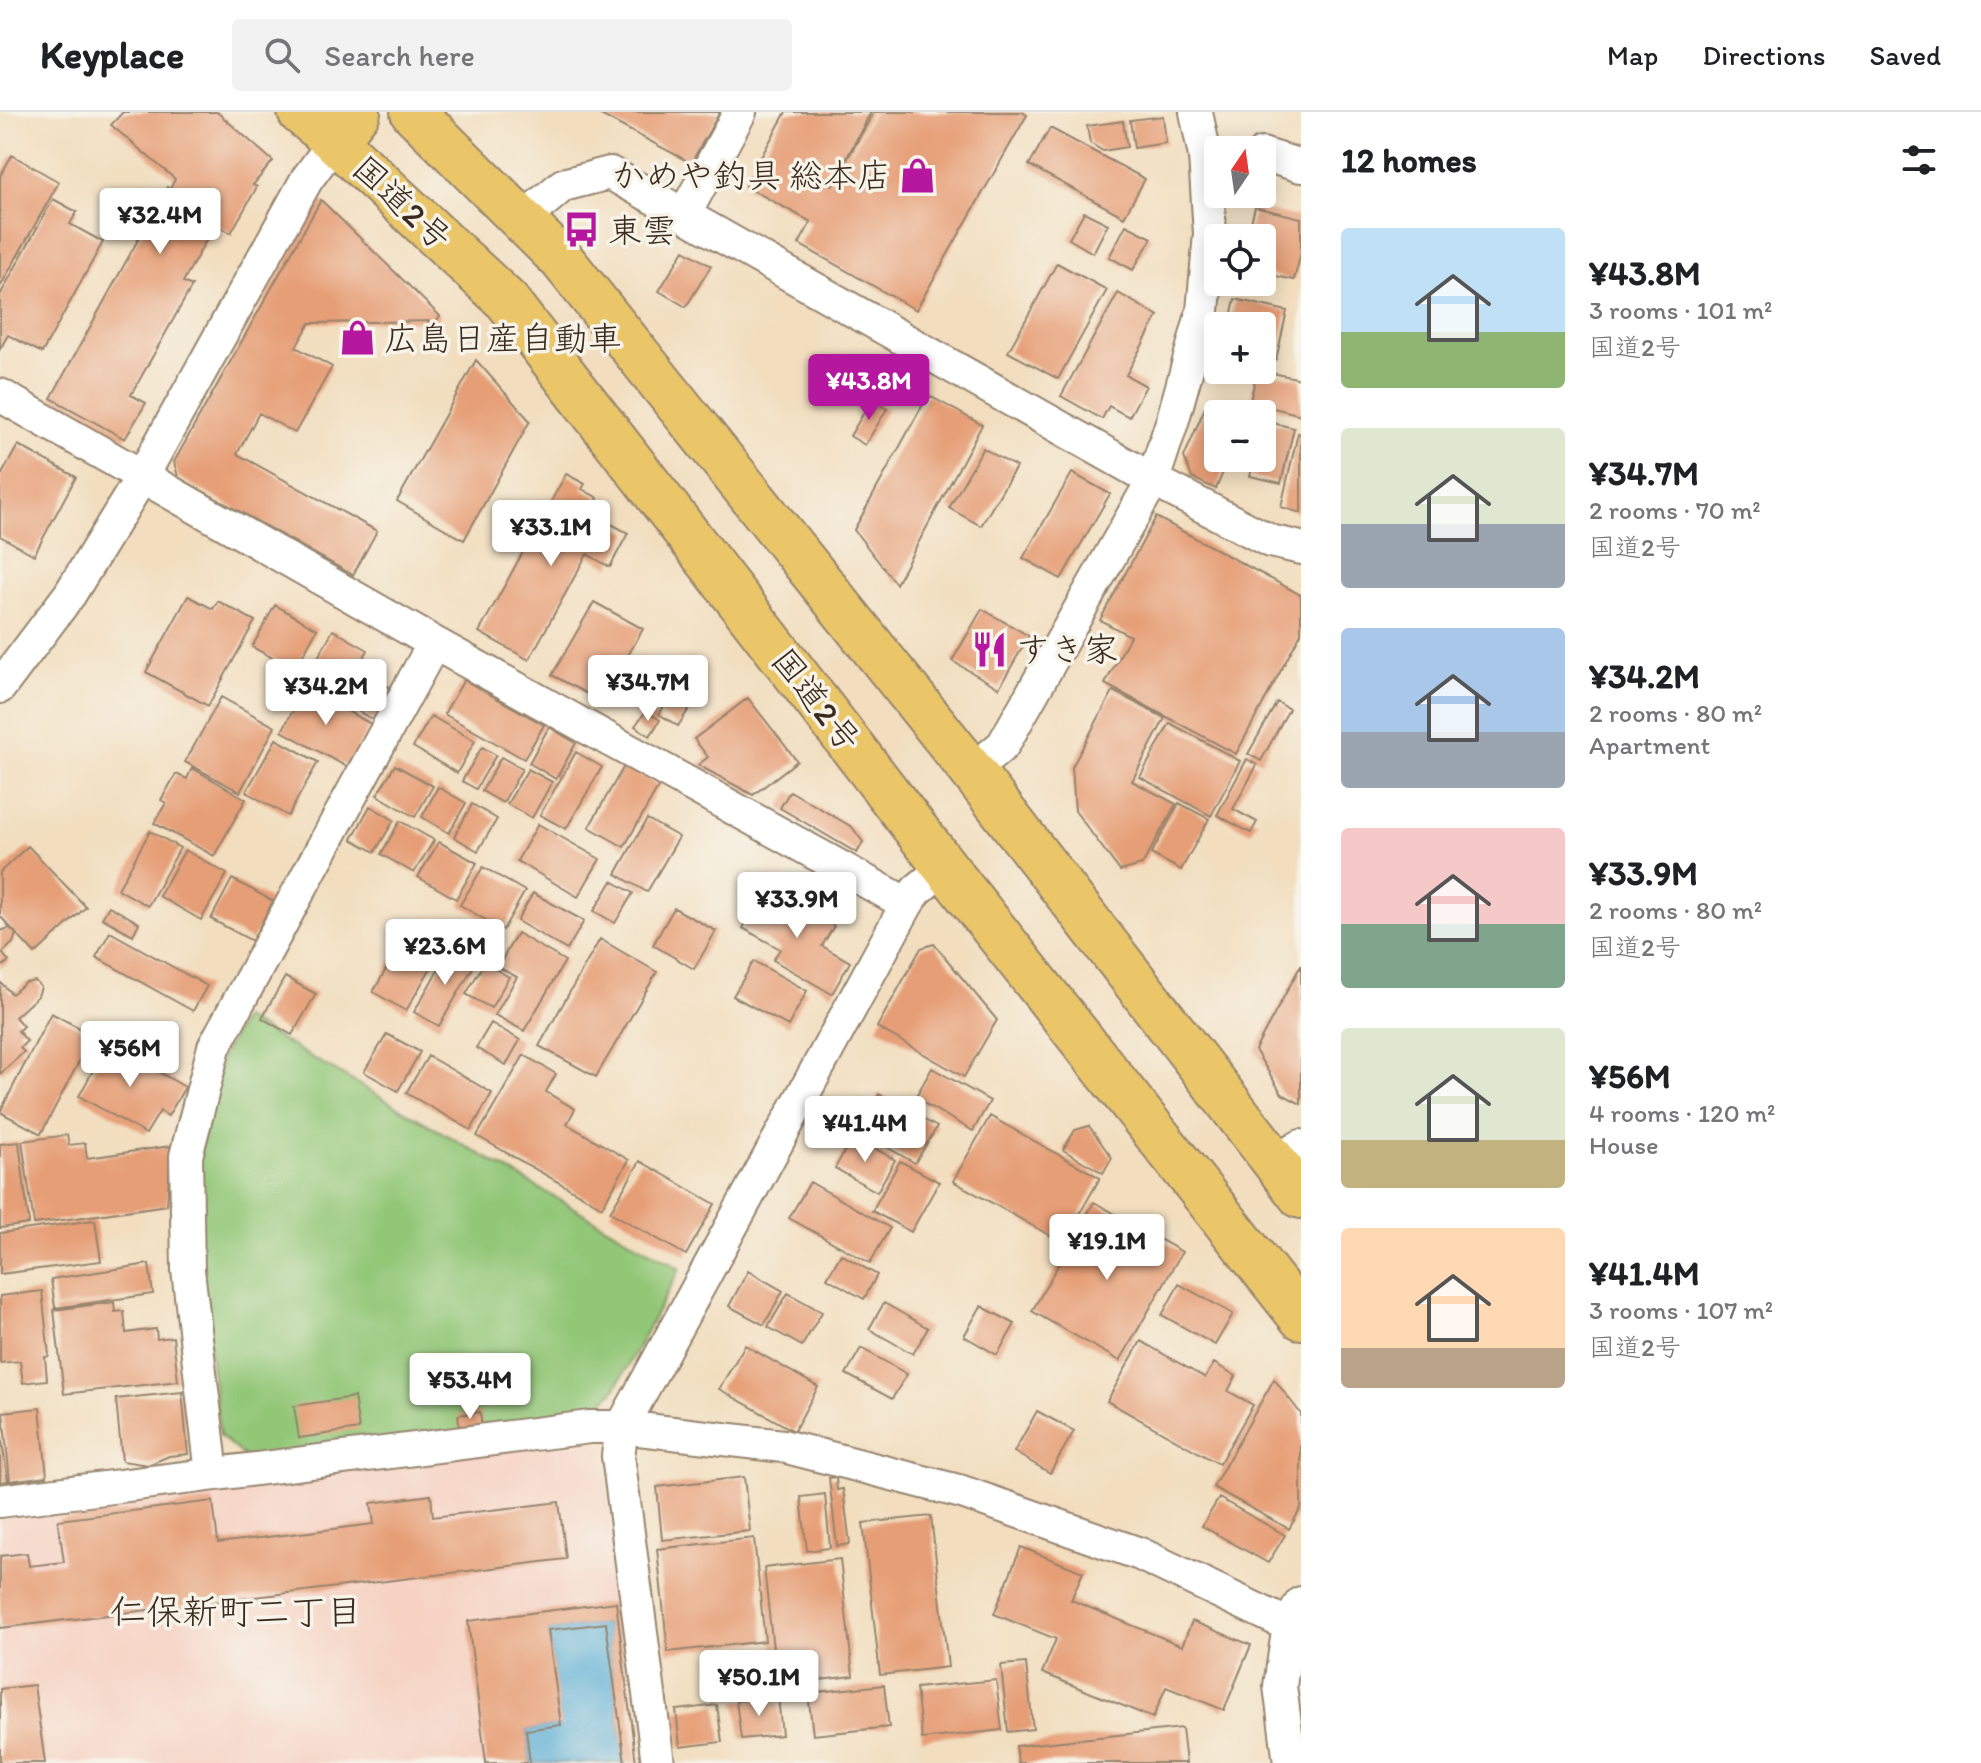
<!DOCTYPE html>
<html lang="en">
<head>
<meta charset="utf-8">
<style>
	:root { --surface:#fff; --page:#f2f2f2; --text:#202124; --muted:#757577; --line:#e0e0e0; --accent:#b5179e }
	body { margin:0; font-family:Itim,"Klee One",sans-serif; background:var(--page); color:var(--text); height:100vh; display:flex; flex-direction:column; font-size:30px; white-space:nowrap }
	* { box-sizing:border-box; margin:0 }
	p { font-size:26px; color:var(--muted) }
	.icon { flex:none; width:44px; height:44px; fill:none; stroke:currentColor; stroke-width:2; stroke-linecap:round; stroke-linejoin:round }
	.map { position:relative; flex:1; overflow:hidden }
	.drawer { display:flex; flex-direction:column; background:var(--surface); width:680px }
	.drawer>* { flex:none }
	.needle { width:52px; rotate:13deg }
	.buttons { position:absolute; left:1204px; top:24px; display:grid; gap:16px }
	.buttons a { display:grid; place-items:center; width:72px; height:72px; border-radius:8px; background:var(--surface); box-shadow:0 4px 20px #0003; font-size:40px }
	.price { position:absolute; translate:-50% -68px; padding:0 18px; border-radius:8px; background:#fff; color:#222; font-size:26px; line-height:52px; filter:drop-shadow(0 2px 4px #0008) }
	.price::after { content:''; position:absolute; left:50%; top:48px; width:24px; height:18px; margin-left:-12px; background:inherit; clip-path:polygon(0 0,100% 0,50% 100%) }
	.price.on { background:var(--accent); color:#fff }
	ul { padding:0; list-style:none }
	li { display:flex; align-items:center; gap:24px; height:200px; padding:0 40px }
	li span { display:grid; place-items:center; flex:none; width:224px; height:160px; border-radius:8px; color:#555 }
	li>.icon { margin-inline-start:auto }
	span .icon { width:96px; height:96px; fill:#fffc; stroke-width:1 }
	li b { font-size:34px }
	h2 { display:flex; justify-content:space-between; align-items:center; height:96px; padding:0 40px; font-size:34px }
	header { display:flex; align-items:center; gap:48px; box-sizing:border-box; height:112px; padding:0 40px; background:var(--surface); border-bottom:2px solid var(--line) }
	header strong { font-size:38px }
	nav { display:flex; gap:44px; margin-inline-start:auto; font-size:28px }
	.search { width:560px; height:72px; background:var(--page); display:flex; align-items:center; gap:20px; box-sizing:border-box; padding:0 28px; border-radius:8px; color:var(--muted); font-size:30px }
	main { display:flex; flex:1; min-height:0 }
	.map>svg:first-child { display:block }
	.built { fill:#f6d2c3 }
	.green { fill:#93c778; stroke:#67784b; stroke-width:2 }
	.water { fill:#5bafd7; stroke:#4b6c7a; stroke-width:2 }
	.building { fill:#e69e76 }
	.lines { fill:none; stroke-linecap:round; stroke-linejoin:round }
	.street-casing { stroke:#96846e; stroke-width:36 }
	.highway-casing { stroke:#96846e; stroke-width:48 }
	.street { stroke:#fff; stroke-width:32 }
	.highway { stroke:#eac669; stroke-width:44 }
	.labels { text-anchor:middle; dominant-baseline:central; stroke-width:7; stroke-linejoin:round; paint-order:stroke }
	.poi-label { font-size:34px; fill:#3b2a1e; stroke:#f7f3e8; text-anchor:start }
	.street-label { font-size:34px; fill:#3b2a1e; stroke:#f7f3e8 }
	.neighbourhood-label { font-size:36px; fill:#3b2a1e; stroke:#f7f3e8 }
</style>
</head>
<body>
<header>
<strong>Keyplace</strong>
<div class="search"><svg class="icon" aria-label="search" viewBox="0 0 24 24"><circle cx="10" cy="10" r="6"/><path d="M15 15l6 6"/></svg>Search here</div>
<nav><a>Map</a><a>Directions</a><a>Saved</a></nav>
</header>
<main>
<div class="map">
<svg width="1301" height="1651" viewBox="0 0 1301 1651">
	<rect width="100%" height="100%" fill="#f7f3e8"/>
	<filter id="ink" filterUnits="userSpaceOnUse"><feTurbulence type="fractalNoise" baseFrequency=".0125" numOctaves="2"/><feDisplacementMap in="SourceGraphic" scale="16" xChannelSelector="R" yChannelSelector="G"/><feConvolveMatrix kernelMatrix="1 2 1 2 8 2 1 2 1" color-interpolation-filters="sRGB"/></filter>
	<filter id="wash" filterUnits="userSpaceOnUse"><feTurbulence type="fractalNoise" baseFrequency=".006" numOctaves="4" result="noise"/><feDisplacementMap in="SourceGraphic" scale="32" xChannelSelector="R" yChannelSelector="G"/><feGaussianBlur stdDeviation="1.8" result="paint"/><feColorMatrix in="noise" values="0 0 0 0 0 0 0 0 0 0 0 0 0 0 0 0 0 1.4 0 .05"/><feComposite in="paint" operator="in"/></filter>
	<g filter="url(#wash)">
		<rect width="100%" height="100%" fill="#f2debf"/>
		<path class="built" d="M591 1327 602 1337 641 1651H0V1403Z"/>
		<path class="green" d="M243 906 680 1157 614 1279 584 1307 247 1347 220 1324 199 1150 197 1053 222 944Z"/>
		<path class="water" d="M606 1511 625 1651H530L526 1618 560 1613 548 1518Z"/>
		<g id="blocks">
			<path class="building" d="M123 0H217L273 49 253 73 257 75 231 121 215 112 183 170 192 174 131 283 146 291 125 327 51 286 167 75 170 77 175 67 111 13Z
				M595 0H720L691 51Z
				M786 0H871L832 74 874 0H1022L1027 3 916 198 799 132 811 110 745 74Z
				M1163 4 1166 31 1134 36 1130 8Z
				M1123 9 1127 35 1103 39 1090 31 1087 14Z
				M1050 16 1145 67 1124 105 1029 53Z
				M12 43 59 70 0 175V64Z
				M53 87 77 100 70 112 103 130 42 241 8 223 0 237V183Z
				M321 88 440 204 436 209 310 211 296 235 332 255 295 321 259 301 237 342 377 419 353 463 178 365 174 350Z
				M1255 95 1301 106V141L1294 168 1262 161V126H1247Z
				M1084 100 1108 112 1093 141 1069 127Z
				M1126 113 1152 126 1133 158 1109 145Z
				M684 138 711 154 686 195 659 179Z
				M1057 151 1107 178 1058 267 1008 240Z
				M1118 181 1158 204 1126 263 1146 274 1129 305 1109 294 1102 307 1061 284Z
				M1235 187 1287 199 1276 248 1262 245V214H1229Z
				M476 248 530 309 464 428 397 389Z
				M1257 258 1301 267V303L1250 290Z
				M928 283 982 313 896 472 854 418Z
				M872 287 887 297 865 333 850 324Z
				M1207 291 1253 301 1218 302V346H1229L1216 377 1192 366 1184 345Z
				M1264 309 1294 316 1281 371 1250 364 1255 346H1262Z
				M1298 321 1301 322V401L1281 395Z
				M18 333 76 365 34 443 0 424V361L2 362Z
				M983 336 1016 355 981 414 949 396Z
				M1072 361 1110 382 1061 467 1023 446Z
				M566 362 585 372 582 377 598 386 591 401 628 421 610 455 587 442 529 548 479 520Z
				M1156 405 1301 483V521L1236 642 1105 572 1130 524 1100 508Z
				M188 484 213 497 218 489 255 509 208 594 146 560Z
				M594 490 643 517 602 590 552 563Z
				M275 493 317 517 295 558 252 535Z
				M982 497 1029 524 999 576 952 549Z
				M333 518 368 538 357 557 391 576 374 608 305 569Z
				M464 568 544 613 524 647 444 602Z
				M305 576 371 612 347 655 282 619Z
				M1113 579 1165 606 1132 669 1176 692 1142 753 1120 759 1075 699 1072 655Z
				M673 580 692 592 678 614 659 602Z
				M221 585 275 615 240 680 185 650Z
				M748 586 797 649 753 683 698 653 708 645 694 627Z
				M1277 590 1289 597 1261 649 1248 642Z
				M646 599 660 608 650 624 635 614Z
				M431 604 475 629 457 661 413 635Z
				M1170 611 1240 649 1211 704 1140 665Z
				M549 615 576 631 556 667 529 651Z
				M276 627 318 650 288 704 246 680Z
				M482 635 496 643 476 677 462 669Z
				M576 640 602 655 566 717 540 703Z
				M501 645 522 657 503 691 482 679Z
				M1247 647 1257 653 1233 697 1257 710 1251 721 1217 703Z
				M395 653 433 674 415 705 377 683Z
				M624 654 659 674 624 735 589 715Z
				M192 656 246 687 214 744 154 711 166 691 161 688 176 662 187 667Z
				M528 657 552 670 532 706 507 692Z
				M438 675 466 691 449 721 422 705Z
				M790 679 852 715 863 730 857 741 780 696Z
				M1179 691 1209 707 1181 758 1151 742Z
				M472 692 497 707 478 739 454 725Z
				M370 694 394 708 375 740 352 727Z
				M647 707 679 725 647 780 616 762Z
				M400 709 434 728 414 761 381 742Z
				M538 712 600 747 578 785 517 749Z
				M150 719 180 736 148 794 118 777Z
				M439 730 477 751 456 787 418 765Z
				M28 734 86 795 35 842 0 804V760Z
				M185 738 227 762 201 808 159 784Z
				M483 755 525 779 503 818 460 793Z
				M232 767 273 789 252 829 211 807Z
				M612 769 633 781 615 811 594 799Z
				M766 775 834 814 822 834 850 850 832 882 773 848 780 837 743 816Z
				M533 781 584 809 567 838 517 809Z
				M109 794 139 811 133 823 102 806Z
				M674 796 716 819 694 857 653 833Z
				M411 814 444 833 406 899 373 880Z
				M10 816 16 822 13 831 2 841 9 849 0 856V819Z
				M110 820 207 874 193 899 96 845Z
				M517 821 565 849 524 919 495 903 517 865 498 855Z
				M600 827 657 860 596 965 539 934Z
				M934 832 997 908 964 965 877 915 921 836Z
				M451 835 476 850 439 914 414 900Z
				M754 849 807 879 788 914 733 884Z
				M484 851 509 865 491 896 466 882Z
				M1301 853V992L1282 982 1255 938Z
				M285 865 316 882 292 923 262 906Z
				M35 869 41 875 38 884 15 905 23 914 18 919 27 929 20 936 24 940 0 962V870L12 882 25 871Z
				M51 901 93 923 41 1022 0 1000Z
				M491 911 520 928 506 953 476 936Z
				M387 922 420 940 398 979 364 960Z
				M108 931 185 975 168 1004 160 999 146 1022 79 984Z
				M524 943 556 962 546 980 575 997 567 1012 629 1048 602 1095 477 1024Z
				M428 944 492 981 471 1018 406 981Z
				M932 956 990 989 973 1019 915 986Z
				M879 982 937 1015 915 1051 858 1019Z
				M990 1004 1100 1066 1063 1131 953 1069Z
				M1089 1014 1112 1046 1103 1061 1063 1038 1075 1018Z
				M67 1023 69 1033 85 1031 87 1046 171 1034 167 1093 34 1112 22 1029Z
				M853 1024 895 1048 877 1080 835 1056Z
				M19 1030 29 1112 0 1116V1032Z
				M640 1049 715 1092 686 1143 610 1100Z
				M900 1049 939 1070 911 1120 872 1099Z
				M810 1070 890 1116 870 1151 789 1106Z
				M1094 1090 1182 1140 1120 1249 1032 1199Z
				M95 1108 101 1149 0 1162V1121Z
				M841 1142 877 1163 864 1187 827 1166Z
				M149 1152 153 1182 55 1196 51 1167Z
				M748 1159 783 1179 764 1213 729 1194Z
				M1179 1172 1233 1202 1215 1233 1162 1203Z
				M42 1179 49 1244 45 1245 47 1268 23 1271 20 1249 0 1251V1184Z
				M788 1181 822 1200 802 1234 768 1215Z
				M114 1190 115 1200 124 1199 126 1221 156 1217 157 1227 173 1225 178 1269 64 1282 54 1198Z
				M884 1191 928 1216 913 1242 869 1217Z
				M981 1194 1015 1212 997 1243 964 1224Z
				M1141 1229 1205 1266 1214 1251 1236 1264 1228 1279 1253 1293 1219 1352 1107 1289Z
				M745 1233 818 1275 794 1319 719 1277Z
				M861 1236 907 1262 892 1287 846 1262Z
				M1274 1267 1301 1302V1396L1289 1417 1213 1375Z
				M182 1280 188 1342 169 1344 148 1353 122 1349 116 1287Z
				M354 1285 359 1317 299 1326 294 1294Z
				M40 1296 47 1364 10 1369 3 1300Z
				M1037 1299 1074 1319 1050 1361 1014 1340Z
				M480 1300 482 1315 460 1318 458 1303Z
				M0 1317 8 1369 0 1370Z
				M744 1365 750 1419 662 1428 657 1375Z
				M836 1365 837 1378 843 1377 850 1432 837 1434 829 1366Z
				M825 1382 830 1436 807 1439 801 1385Z
				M431 1383 433 1405 559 1390 566 1447 0 1516V1444L27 1441 29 1454 64 1450 58 1408 213 1389 218 1431 374 1412 371 1391Z
				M1219 1386 1285 1423 1268 1451 1202 1414Z
				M931 1404 948 1555 880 1563 863 1411Z
				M754 1426 765 1529 668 1540 657 1437Z
				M1021 1435 1083 1460 1071 1488 1182 1534 1192 1509 1251 1533 1224 1598 1166 1575 1153 1606 1042 1561 1056 1527 994 1502Z
				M840 1447 853 1564 777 1573 764 1456Z
				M616 1490 636 1651H625L606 1511 548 1518 561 1613 526 1618 530 1651H486L468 1509Z
				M1026 1551 1033 1617 1008 1620 1001 1553Z
				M996 1568 1002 1618 922 1627 916 1576Z
				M34 1573 45 1651H0V1577Z
				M884 1573 889 1615 813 1623 808 1581Z
				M778 1585 782 1623 741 1627 736 1589Z
				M717 1593 722 1630 680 1635 676 1598Z
				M1182 1616 1186 1651H1018L1016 1634Z"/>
		</g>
	</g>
	<g filter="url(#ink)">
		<use href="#blocks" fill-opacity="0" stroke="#96846e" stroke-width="2"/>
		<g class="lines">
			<defs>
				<path id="street" d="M1262 42 1301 54
					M684 103 740 0
					M522 108 563 73 610 61 1153 368 1270 429 1301 436
					M0 283 434 531 907 792
					M0 575 70 482 143 363 307 67 335 29
					M972 659 1003 633 1153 368 1173 307 1203 199 1210 122 1205 44 1196 0
					M1275 1050 1301 1034
					M212 1362 188 1158 186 1044 214 935 434 531
					M0 1389 590 1315H622L783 1334 962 1380 1140 1442 1289 1513
					M658 1651 618 1344 622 1315 907 792 917 778 945 755
					M1290 1651 1280 1574 1289 1513 1301 1491"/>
				<path id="highway" d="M300 0 335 29 507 189 945 755 1301 1205
					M413 0 562 148 972 659 1301 1084
					M335 29 358 0"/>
			</defs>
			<use href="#street" class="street-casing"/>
			<use href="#highway" class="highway-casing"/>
			<use href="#street" class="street"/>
			<use href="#highway" class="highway"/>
		</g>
	</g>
	<defs>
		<symbol id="shop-bare" viewBox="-9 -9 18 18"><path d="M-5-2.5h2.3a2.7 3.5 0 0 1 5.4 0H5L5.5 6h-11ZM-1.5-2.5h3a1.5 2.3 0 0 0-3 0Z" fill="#b5179e" stroke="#f7f3e8" stroke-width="2.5" paint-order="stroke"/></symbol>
		<symbol id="bus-bare" viewBox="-9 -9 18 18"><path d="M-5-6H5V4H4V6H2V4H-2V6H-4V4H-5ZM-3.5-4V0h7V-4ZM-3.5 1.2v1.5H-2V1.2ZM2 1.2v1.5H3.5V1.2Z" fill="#b5179e" stroke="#f7f3e8" stroke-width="2.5" paint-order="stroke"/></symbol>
		<symbol id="restaurant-bare" viewBox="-9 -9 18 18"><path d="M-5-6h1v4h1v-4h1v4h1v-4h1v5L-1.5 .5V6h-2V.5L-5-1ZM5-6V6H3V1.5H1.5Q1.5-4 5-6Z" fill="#b5179e" stroke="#f7f3e8" stroke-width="2.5" paint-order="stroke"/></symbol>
	</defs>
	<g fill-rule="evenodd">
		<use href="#shop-bare" x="892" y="38" width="51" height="51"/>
		<use href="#bus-bare" x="556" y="92" width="51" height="51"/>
		<use href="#shop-bare" x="332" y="200" width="51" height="51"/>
		<use href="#restaurant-bare" x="964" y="512" width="51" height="51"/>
	</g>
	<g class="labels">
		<g class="poi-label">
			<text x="891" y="63" text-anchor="end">かめや釣具 総本店</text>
			<text x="608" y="118">東雲</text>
			<text x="384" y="226">広島日産自動車</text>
			<text x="1016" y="537">すき家</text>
		</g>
		<g class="street-label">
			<text transform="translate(402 91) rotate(43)">国道2号</text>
			<text transform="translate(816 588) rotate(52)">国道2号</text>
		</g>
		<g class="neighbourhood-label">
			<text x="236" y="1499">仁保新町二丁目</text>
		</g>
	</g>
</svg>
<div class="buttons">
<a><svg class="needle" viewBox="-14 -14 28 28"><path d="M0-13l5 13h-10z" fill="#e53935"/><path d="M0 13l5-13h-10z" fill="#757577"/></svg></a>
<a><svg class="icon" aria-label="locate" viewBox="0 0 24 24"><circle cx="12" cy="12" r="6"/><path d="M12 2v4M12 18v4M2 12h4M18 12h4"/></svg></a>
<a>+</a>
<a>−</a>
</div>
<b class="price" style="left:160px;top:144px">¥32.4M</b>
<b class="price on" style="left:869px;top:310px">¥43.8M</b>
<b class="price" style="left:551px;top:456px">¥33.1M</b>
<b class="price" style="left:648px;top:611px">¥34.7M</b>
<b class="price" style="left:326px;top:615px">¥34.2M</b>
<b class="price" style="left:797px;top:828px">¥33.9M</b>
<b class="price" style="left:445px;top:875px">¥23.6M</b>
<b class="price" style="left:130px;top:977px">¥56M</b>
<b class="price" style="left:865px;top:1052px">¥41.4M</b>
<b class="price" style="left:1107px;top:1170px">¥19.1M</b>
<b class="price" style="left:470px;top:1309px">¥53.4M</b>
<b class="price" style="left:759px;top:1606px">¥50.1M</b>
</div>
<section class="drawer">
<h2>12 homes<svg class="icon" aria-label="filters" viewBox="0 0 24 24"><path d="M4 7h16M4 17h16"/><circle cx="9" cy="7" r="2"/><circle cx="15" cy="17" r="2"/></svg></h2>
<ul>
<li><span style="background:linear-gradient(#bfe0f5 65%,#8fb573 0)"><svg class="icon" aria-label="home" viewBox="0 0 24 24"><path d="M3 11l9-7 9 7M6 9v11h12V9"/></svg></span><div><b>¥43.8M</b><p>3 rooms · 101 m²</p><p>国道2号</p></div></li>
<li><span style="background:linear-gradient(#dfe7d0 60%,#9aa5b1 0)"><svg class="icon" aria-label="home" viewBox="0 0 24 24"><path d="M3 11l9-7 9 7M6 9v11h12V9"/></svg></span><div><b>¥34.7M</b><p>2 rooms · 70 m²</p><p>国道2号</p></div></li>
<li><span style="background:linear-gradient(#a9c7e8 65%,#9aa5b1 0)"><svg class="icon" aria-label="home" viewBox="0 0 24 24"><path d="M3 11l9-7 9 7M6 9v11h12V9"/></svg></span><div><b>¥34.2M</b><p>2 rooms · 80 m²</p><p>Apartment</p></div></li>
<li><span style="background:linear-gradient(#f6c9c9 60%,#7fa58c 0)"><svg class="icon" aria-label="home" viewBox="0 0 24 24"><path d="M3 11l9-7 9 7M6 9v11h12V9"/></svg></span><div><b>¥33.9M</b><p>2 rooms · 80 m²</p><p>国道2号</p></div></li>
<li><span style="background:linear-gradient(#dfe7d0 70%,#c2b280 0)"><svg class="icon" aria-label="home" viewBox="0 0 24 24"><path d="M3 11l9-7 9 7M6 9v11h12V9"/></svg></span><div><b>¥56M</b><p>4 rooms · 120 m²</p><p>House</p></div></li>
<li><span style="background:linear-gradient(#ffd9b3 75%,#b9a48a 0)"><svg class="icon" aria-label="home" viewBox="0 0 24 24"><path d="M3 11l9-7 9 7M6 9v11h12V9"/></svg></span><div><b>¥41.4M</b><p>3 rooms · 107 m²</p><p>国道2号</p></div></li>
</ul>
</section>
</main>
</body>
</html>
